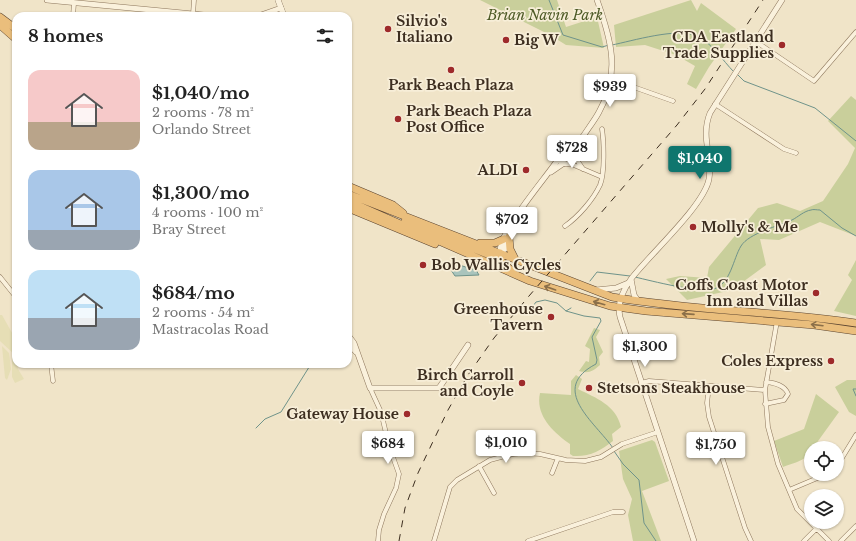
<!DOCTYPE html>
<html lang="en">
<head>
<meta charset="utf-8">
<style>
	:root { --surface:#fff; --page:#f6f6f6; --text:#222; --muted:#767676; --accent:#0f766e }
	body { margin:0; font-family:"Libre Baskerville",serif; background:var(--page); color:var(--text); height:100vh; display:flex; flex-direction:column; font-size:15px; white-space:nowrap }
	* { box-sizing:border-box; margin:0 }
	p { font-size:13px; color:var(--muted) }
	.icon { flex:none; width:22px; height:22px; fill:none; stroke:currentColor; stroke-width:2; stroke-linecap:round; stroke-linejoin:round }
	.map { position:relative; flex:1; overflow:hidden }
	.panel { position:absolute; left:12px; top:12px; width:340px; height:356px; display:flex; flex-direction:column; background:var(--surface); border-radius:12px; box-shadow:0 1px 3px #0004 }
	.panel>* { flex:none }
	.buttons { position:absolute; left:804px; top:441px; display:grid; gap:8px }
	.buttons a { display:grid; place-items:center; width:40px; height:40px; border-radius:50%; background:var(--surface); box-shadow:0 1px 3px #0004; font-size:20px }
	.price { position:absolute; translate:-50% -34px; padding:0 9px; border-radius:4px; background:#fff; color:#222; font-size:13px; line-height:26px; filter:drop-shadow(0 1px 2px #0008) }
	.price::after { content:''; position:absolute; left:50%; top:24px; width:12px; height:9px; margin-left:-6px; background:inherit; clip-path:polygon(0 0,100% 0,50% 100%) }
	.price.on { background:var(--accent); color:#fff }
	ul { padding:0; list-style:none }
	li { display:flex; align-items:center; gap:12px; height:100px; padding:0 16px }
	li span { display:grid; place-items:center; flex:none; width:112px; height:80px; border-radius:12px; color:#555 }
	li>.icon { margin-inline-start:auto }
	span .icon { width:48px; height:48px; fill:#fffc; stroke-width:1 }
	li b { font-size:17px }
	h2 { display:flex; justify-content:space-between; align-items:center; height:48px; padding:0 16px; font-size:17px }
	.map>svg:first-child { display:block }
	.farmland { fill:#e6deb5 }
	.green { fill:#c9cf9b }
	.water { fill:#a9c4bc; stroke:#6f938a }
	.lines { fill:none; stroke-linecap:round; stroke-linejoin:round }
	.stream { stroke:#6f938a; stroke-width:1 }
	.minor-casing { stroke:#8d765c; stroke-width:5 }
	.tertiary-casing { stroke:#8d765c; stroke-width:6 }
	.secondary-casing { stroke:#6f573f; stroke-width:6 }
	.trunk-casing { stroke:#5b4430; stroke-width:8 }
	.minor { stroke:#faf1dc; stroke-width:4 }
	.tertiary { stroke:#faf1dc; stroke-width:5 }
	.secondary { stroke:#faf1dc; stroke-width:5.5 }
	.trunk { stroke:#eabe7c; stroke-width:7 }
	.rail { stroke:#3d2e20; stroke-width:1; stroke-dasharray:7 7; stroke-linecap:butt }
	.oneway { stroke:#8b6f49 }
	.poi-dot { fill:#9e2a2b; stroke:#f7eed8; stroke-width:1.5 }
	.labels { text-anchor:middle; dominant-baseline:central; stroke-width:3.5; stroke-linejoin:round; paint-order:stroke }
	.park-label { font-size:14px; font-style:italic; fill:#4d5a26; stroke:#f7eed8 }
	.poi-label { font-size:14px; font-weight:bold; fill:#3d2e20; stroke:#f7eed8; text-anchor:end }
</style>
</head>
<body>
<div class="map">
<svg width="856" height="541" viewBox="0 0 856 541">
	<rect width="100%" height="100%" fill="#f0e4c8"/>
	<path class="farmland" d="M0 315H2L16 340V352L14 354 0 341Z
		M2 346 9 353 11 369 7 380 5 378Z
		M12 353 16 358 18 369 24 379 15 383 12 377Z"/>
	<path class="green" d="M480 0H557L566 27 597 17 604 48 566 45 550 35Z
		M691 0 697 11 701 3 736 29 709 67 696 89 687 84 695 66 676 55 645 45 616 47 614 25Z
		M851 96 856 100V236L820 222 779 240 760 239 766 265 732 290 687 300 666 279 680 276 707 278 709 267 758 208 777 203 800 211 823 201 848 164 855 148 828 121Z
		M856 260V316L834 311 852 280 848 275Z
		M594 328 600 330 596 337 603 352 599 357 600 365C593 371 589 374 579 371L586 361 589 362 590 349 585 346Z
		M576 375 582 379 578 389C596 398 616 405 621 427L612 434 613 441C600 451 590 457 573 456L570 454V444C553 432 535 415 540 393L571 395V381Z
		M847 380H856V416L849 412 835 387Z
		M816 394 839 412 813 448H811C810 460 793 463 783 467L774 441 804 429Z
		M652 440 655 442 669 481 642 491 661 541H633L628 515 632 499 623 479 619 451Z"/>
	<path class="water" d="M459 265 476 270 479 275 455 276 451 270 453 266Z"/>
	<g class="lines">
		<path class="stream" d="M549 0 563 35 602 47 609 45
			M612 45C632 41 678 27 697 36 713 44 722 60 734 72
			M737 74 744 81 815 108 856 141
			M635 277C652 281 698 293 714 289 731 283 733 259 741 246 749 233 779 226 792 220 798 217 804 211 811 210 813 209 817 210 820 210L842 228 856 236
			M590 281 597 272 630 276
			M530 310 536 302 545 300 557 303 566 311 571 308
			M566 311 584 316 600 318 601 321 592 337 597 360 596 364C548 389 595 422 613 448
			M856 389H853L856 396
			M256 428 265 419 281 412 311 364
			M614 451 623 464 639 480 644 523 656 541"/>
		<defs>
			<path id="minor" d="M193 14 194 0
				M73 16 74 3
				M755 41 814 81 856 32
				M611 79 673 101
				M715 104 784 149 796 153
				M574 156 583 169
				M569 163 602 177
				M565 226C578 217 593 200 600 185 605 173 604 142 602 129
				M0 277 16 297
				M777 321 765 390 768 427 778 464 797 509 829 541
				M51 364 53 381
				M641 383 649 381 765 390
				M709 386 707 403 709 417 745 528 751 541
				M370 388 381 412 389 446 399 474 396 488 384 514 379 530 378 541
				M765 404 784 400 788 394C785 385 775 383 766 382
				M479 466 494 493
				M837 466 856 435
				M552 473 558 458
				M789 490 827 474
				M434 541 450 487 457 480 490 460 513 454 524 453 540 454 566 460 585 461 601 457 622 444 658 432
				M528 541 613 512H623
				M804 541 816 529
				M841 541 856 526"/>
			<path id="tertiary" d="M47 0 214 16
				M258 16 281 8
				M558 156a8 8 0 1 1 16 0a8 8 0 1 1-16 0Z
				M574 154C579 138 591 127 599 112 621 73 611 39 597 0
				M551 172 564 163
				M500 253C498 232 546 178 559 158
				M500 253 505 249 512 226
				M631 279 634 295 638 301
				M596 290 616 288 628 283
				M348 335 354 343 370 388H439L468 345
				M348 343 356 352
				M694 541 620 317C617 304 623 290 631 279 649 255 704 206 709 179 713 156 700 138 710 113L782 0"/>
			<path id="secondary" d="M278 0 284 16"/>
			<path id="trunk" d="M0 17 16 29
				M0 25 16 39
				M348 186 393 205 403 213
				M348 194 612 297C693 311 775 311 856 323
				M348 201 530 281 610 306 646 311 814 325 856 331
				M348 208 435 244
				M405 221 492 256 500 253 501 261 512 271
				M509 237 510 249 515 259
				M480 243H495L504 239"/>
		</defs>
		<use href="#minor" class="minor-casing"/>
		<use href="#tertiary" class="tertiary-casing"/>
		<use href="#secondary" class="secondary-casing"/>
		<use href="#trunk" class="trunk-casing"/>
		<use href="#minor" class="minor"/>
		<use href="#tertiary" class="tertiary"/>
		<use href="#secondary" class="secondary"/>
		<use href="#trunk" class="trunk"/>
		<path class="rail" d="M399 541 405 508 418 473 448 410 468 375 494 338 529 296 677 125 705 89 763 0"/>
	</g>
	<defs><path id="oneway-shaft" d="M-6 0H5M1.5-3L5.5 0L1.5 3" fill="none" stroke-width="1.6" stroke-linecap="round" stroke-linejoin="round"/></defs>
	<g class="oneway">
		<use href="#oneway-shaft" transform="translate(550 288) rotate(-161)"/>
		<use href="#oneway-shaft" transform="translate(599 303) rotate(-164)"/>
		<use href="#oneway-shaft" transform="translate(688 314) rotate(-176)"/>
		<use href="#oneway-shaft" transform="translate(817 325) rotate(-173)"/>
	</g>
	<g class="poi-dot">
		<circle cx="388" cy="29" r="4"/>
		<circle cx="506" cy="40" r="4"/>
		<circle cx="782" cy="45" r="4"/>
		<circle cx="451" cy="70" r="4"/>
		<circle cx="398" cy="119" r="4"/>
		<circle cx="526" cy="170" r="4"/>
		<circle cx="693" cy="227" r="4"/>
		<circle cx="423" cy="265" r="4"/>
		<circle cx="816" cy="293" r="4"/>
		<circle cx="551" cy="317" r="4"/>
		<circle cx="831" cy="361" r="4"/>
		<circle cx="522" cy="383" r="4"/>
		<circle cx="589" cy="388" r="4"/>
		<circle cx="407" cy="414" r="4"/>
	</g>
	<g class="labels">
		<g class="park-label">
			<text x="545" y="15">Brian Navin Park</text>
		</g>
		<g class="poi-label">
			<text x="396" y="21" text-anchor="start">Silvio's<tspan x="396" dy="16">Italiano</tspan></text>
			<text x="774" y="37">CDA Eastland<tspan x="774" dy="16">Trade Supplies</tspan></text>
			<text x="514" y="40" text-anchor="start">Big W</text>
			<text x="451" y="85" text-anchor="middle">Park Beach Plaza</text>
			<text x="406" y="111" text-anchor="start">Park Beach Plaza<tspan x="406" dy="16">Post Office</tspan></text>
			<text x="518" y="170">ALDI</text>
			<text x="701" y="227" text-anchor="start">Molly's &amp; Me</text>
			<text x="431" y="265" text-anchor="start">Bob Wallis Cycles</text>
			<text x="808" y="285">Coffs Coast Motor<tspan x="808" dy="16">Inn and Villas</tspan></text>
			<text x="543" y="309">Greenhouse<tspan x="543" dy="16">Tavern</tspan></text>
			<text x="823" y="361">Coles Express</text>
			<text x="514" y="375">Birch Carroll<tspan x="514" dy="16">and Coyle</tspan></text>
			<text x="597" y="388" text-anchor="start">Stetsons Steakhouse</text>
			<text x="399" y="414">Gateway House</text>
		</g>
	</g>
</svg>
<div class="buttons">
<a><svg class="icon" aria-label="locate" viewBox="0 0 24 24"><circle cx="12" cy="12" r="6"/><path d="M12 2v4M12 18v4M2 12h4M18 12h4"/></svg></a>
<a><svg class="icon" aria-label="layers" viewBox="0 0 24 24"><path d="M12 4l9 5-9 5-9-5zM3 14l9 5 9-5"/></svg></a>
</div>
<b class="price" style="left:610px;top:108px">$939</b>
<b class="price" style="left:572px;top:169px">$728</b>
<b class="price on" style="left:700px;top:180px">$1,040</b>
<b class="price" style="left:512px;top:241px">$702</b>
<b class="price" style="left:645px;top:368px">$1,300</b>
<b class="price" style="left:506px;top:464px">$1,010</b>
<b class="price" style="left:388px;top:465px">$684</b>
<b class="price" style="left:716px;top:466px">$1,750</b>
<section class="panel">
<h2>8 homes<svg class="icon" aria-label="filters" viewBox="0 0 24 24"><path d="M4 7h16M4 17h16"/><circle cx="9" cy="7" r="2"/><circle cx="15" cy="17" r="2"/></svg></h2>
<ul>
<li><span style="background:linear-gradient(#f6c9c9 65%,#b9a48a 0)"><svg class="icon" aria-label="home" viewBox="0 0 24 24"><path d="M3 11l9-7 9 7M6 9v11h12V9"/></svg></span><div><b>$1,040/mo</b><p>2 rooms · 78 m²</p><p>Orlando Street</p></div></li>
<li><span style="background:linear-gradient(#a9c7e8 75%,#9aa5b1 0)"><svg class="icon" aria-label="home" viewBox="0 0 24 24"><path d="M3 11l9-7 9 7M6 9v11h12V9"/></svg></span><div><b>$1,300/mo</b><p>4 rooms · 100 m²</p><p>Bray Street</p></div></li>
<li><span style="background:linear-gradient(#bfe0f5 60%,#9aa5b1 0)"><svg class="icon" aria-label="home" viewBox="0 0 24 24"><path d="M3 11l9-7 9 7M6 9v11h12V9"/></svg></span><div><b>$684/mo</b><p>2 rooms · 54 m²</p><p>Mastracolas Road</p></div></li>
</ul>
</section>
</div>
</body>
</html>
